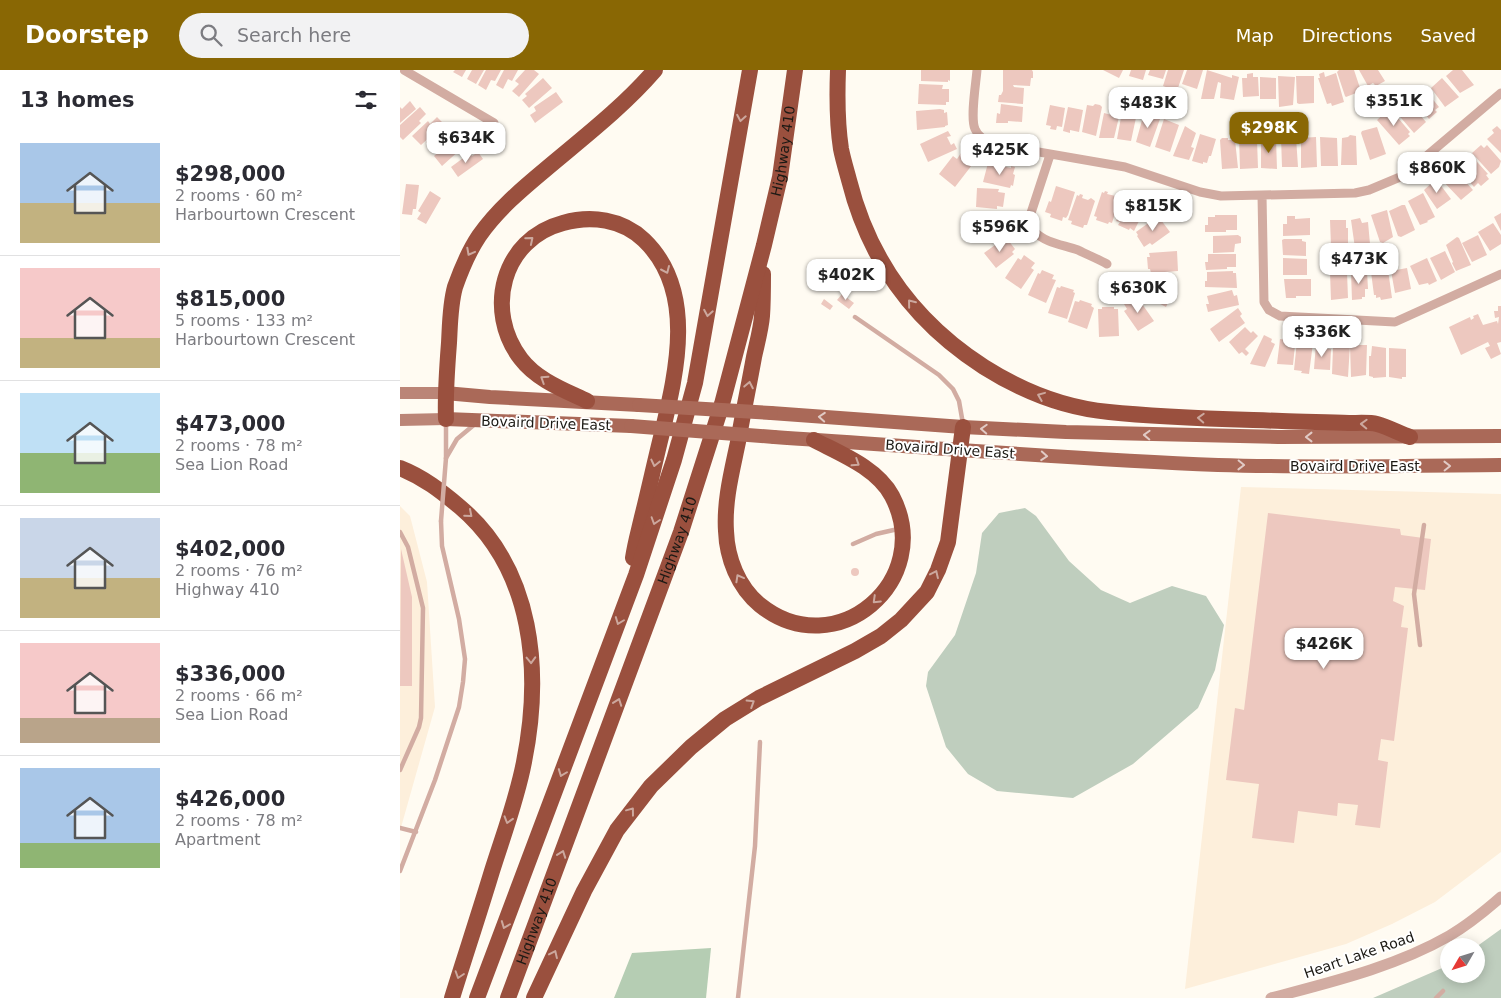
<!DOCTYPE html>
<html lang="en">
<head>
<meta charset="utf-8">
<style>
	:root { --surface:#fff; --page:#f2f2f3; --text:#2b2b33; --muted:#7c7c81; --line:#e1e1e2; --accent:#896704 }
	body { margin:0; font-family:"DejaVu Sans",sans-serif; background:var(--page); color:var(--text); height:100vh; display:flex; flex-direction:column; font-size:19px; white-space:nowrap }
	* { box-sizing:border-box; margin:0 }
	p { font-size:16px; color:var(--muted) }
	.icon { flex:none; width:28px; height:28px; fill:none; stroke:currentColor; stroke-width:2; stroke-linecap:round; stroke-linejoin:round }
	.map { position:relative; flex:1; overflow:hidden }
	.side { display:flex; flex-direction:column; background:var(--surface); width:400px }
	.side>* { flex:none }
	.needle { width:32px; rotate:231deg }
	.tools { position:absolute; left:1040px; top:868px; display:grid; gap:10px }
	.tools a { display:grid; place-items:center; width:45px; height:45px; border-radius:50%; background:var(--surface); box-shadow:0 2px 12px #0003; font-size:25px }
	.price { position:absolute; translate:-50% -42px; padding:0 11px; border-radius:10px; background:#fff; color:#222; font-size:16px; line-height:32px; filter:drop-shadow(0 1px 2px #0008) }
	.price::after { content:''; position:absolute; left:50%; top:30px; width:15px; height:11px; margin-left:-8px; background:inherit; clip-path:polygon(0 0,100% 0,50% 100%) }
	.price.on { background:var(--accent); color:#fff }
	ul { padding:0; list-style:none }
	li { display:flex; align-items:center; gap:15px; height:125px; padding:0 20px }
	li+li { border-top:1px solid var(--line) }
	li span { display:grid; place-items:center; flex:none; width:140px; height:100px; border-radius:0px; color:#555 }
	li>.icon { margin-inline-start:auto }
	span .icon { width:60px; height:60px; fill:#fffc; stroke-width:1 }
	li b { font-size:21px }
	h2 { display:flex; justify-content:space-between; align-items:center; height:60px; padding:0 20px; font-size:21px }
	header { display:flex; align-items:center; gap:30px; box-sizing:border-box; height:70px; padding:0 25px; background:var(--accent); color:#fff }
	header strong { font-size:24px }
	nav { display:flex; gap:28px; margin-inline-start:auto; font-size:18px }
	.search { width:350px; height:45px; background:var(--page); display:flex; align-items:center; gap:12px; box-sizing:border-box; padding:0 18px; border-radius:28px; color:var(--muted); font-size:19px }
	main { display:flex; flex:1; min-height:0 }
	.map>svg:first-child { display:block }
	.commercial { fill:#fdefdb }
	.green { fill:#bfcebe }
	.forest { fill:#b5cdb3 }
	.building { fill:#edc8bf }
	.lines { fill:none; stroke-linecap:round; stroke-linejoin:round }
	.service { stroke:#d2aca2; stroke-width:4.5 }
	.minor { stroke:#d2aca2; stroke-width:9 }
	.tertiary { stroke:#d2aca2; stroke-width:11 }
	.secondary { stroke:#bb8577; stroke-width:12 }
	.primary { stroke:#aa6958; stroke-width:14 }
	.motorway { stroke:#9a503e; stroke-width:16 }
	.service-bridge { stroke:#d2aca2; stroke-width:4.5 }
	.primary-bridge { stroke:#aa6958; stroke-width:14 }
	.oneway { stroke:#cca89e }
	.oneway2 { stroke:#e1cac5 }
	.labels { text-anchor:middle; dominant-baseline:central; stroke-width:4; stroke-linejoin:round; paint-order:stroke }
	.street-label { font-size:14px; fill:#1b1914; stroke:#fff }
</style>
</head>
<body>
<header>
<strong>Doorstep</strong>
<div class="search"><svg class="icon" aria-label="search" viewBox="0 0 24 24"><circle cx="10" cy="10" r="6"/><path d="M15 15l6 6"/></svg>Search here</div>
<nav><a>Map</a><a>Directions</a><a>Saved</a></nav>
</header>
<main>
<section class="side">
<h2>13 homes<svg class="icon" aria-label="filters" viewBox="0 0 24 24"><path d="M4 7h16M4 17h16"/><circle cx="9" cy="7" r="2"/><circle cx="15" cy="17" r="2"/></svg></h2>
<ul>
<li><span style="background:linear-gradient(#a9c7e8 60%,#c2b280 0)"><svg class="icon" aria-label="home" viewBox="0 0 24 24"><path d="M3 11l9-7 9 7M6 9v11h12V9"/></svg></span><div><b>$298,000</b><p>2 rooms · 60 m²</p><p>Harbourtown Crescent</p></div></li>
<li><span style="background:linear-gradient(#f6c9c9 70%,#c2b280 0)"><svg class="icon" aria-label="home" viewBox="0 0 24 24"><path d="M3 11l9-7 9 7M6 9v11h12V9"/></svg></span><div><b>$815,000</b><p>5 rooms · 133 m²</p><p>Harbourtown Crescent</p></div></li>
<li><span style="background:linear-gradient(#bfe0f5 60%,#8fb573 0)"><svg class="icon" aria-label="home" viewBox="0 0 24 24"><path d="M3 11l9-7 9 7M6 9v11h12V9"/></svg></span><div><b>$473,000</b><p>2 rooms · 78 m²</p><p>Sea Lion Road</p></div></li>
<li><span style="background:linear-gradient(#c9d6e8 60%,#c2b280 0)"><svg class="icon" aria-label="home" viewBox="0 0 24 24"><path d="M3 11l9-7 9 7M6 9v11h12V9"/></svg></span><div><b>$402,000</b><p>2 rooms · 76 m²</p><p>Highway 410</p></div></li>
<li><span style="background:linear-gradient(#f6c9c9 75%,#b9a48a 0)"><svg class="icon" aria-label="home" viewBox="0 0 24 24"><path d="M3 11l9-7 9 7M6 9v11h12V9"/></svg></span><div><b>$336,000</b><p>2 rooms · 66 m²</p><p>Sea Lion Road</p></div></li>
<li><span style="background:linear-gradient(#a9c7e8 75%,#8fb573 0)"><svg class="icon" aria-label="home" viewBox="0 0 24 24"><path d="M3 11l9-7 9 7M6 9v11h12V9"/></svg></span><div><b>$426,000</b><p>2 rooms · 78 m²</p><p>Apartment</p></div></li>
</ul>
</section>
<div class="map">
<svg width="1101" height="928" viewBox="0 0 1101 928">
	<rect width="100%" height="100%" fill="#fffbf2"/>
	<path class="commercial" d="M841 417 1101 424V782L1035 832 992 854 946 874 785 919Z
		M0 436 10 446 27 512 35 637 0 761Z"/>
	<path class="green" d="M625 438 636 446 669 491 701 520 730 533 772 516 806 526 824 555 815 600 798 638 733 694 673 728 597 721 568 704 546 677 526 616 528 602 555 565 576 503 582 463 599 443Z
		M1101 859V928H973L1049 895V904H1076V877Z"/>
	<path class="forest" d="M311 878 306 928H214L232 883Z"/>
	<path class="building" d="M55 0H66L62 7 53 2Z
		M72 0H84L76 14 67 9Z
		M86 0H101L95 11 91 10 86 20 78 15Z
		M104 0H118L112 11 108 9 103 19 96 15Z
		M125 0H134L139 4 119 27 112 21 119 14 115 11Z
		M521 0H550V11L548 10V12L521 11Z
		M603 0H632L633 2V8H631L630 16 613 15 614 17 624 18 623 34 598 32 599 25H601L603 21Z
		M703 0H723L719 8Z
		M731 0H746L743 10 729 6Z
		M750 0H766L763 9 748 5Z
		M768 0H784L777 21 763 16Z
		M787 0H803L797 19 782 14Z
		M807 0 832 8V5L839 7 834 30 820 28 821 13 818 12 814 29H801Z
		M939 0H954L961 21 946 27 945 26 937 2Z
		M959 0H978L985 11 976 16 973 13 968 16Z
		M1053 0H1062L1074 15 1060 23 1046 6Z
		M924 2 925 7 936 3 944 32 932 36 931 33 927 34 918 8H920L919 4Z
		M853 3V7H858L859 26 843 27 842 8H847V4Z
		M878 6 895 7 893 35 879 37Z
		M896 6H914V33L899 34 897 33Z
		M860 7 876 8V29H860Z
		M143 8 152 18 129 38 122 30 127 26 125 24Z
		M1042 8 1059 27 1045 37 1031 18Z
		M519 14 543 15 542 19H549V32H546V35L518 34Z
		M1022 16 1039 37 1035 40 1037 42 1029 49 1010 25Z
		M156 22 163 32 135 53 130 45 136 41 134 37Z
		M1006 29 1026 52 1014 63 996 42 1001 37 999 34Z
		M10 31 16 39 0 53V37L2 39Z
		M601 34 623 37 622 52 608 51V53H596L597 43 600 44Z
		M695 34 700 35 702 37 696 66 682 62 687 35 693 36Z
		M650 35 665 38 662 57 657 56 656 60 650 59 651 56 646 55Z
		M20 37 26 44 19 51 21 53 3 70 0 67V55Z
		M668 37 683 40 679 62 670 60V63L663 61Z
		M540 39 544 40V43L547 42 548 55 545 56V57L517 60 516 41Z
		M731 41H736L737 43 731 71 717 69 722 42 729 43Z
		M987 41 990 44 993 42 1010 62 1008 64 1010 66 999 75 977 50Z
		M751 42 761 46 750 77 736 72 744 43 750 46Z
		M704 43 719 47 714 68H699Z
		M37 47 44 54 21 75 12 66 28 51 30 54Z
		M764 49 779 55 770 82 755 77Z
		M51 55 58 62 35 82 26 72 44 56 46 59Z
		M785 56 796 63 791 77 794 78 789 90 773 86Z
		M1097 56 1101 60V83L1087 69 1094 63 1092 60Z
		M977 57 986 84 970 90 961 63 962 61Z
		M548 61 551 66 547 67 551 75 554 73 557 79 528 92 520 74Z
		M60 63 66 70 58 76 61 79 42 96 34 86Z
		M800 64 816 69 811 86H809L807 93 803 92V94L792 91Z
		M950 65 956 66 957 95H941L942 68 948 67Z
		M839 66H849L851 70H857L858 98 840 99Z
		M881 67H896L898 97H882Z
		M916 67 917 97 901 98V68Z
		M920 67 937 68 938 96H921Z
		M822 68H828V70H835L838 98 822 99 820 70Z
		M869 68 876 69 877 99 861 98V71L868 70Z
		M1081 75 1084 78 1087 75 1101 91 1099 97 1091 104 1072 83Z
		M78 82 83 89 58 107 51 97 70 83 72 86Z
		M561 83 571 91 569 93 572 95 555 117 539 104 553 86 557 89Z
		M1067 84H1070L1088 104 1086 105 1089 109 1081 116 1078 113 1074 117 1055 95Z
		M588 93 611 98V96L615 97 613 104 615 105 613 116 611 115 610 118 583 112Z
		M1054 99 1073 120 1061 130 1040 108 1049 100 1051 102Z
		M1036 109 1051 129 1037 139 1024 120Z
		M6 114 19 115 16 139H13L12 145 2 144Z
		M656 116 675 122 668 145 666 148 663 147 662 151 650 147 651 144 645 142 649 131 651 132Z
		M577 118 599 119 598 122 605 123 603 137 597 136V139L576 137Z
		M30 121 41 128 26 154 17 149 21 143 18 141Z
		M705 121 708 122 707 124 720 127 712 153 709 152 708 154 696 150 697 147 694 146 702 122 704 123Z
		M1023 123 1035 147 1027 151 1028 152 1020 155 1008 131Z
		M680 124 683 125 682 128 688 130 691 128 695 131 687 155H684L683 158 671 154 672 151 668 150 677 125 679 126Z
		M730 126 747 135 734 161 730 158 729 160 718 155 720 152 716 151Z
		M1002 135H1005L1015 160 1001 167 998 166 989 141Z
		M987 140 993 167 983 173 980 172 971 145Z
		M1101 143V161L1094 147Z
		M597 145 598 148 603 147 606 159 601 160 602 163 579 169 574 151Z
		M815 145H837V160H826V162H805V155H808V147H815Z
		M758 146 770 162 752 175 750 173 744 177 737 166 738 165 736 162Z
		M887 146H895V149L910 148V165L883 166V154H887Z
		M960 148 962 153 968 152 970 174 955 178 951 150Z
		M930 150H946V158H948V175L931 176Z
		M1093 153 1101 165V174L1090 181 1078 162Z
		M838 165 841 167V173L835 174 834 182 813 183V166Z
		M1078 165 1087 185 1072 192 1062 173Z
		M1057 167 1059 168 1071 195 1056 201 1052 193 1053 192 1046 175Z
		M884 169H902V171L906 172V186L883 185 882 170Z
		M602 170 605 173 608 170 615 179 612 182 614 184 596 198 584 183Z
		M777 181 778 201 751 203 750 199H748L747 187H750L749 183Z
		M1045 181 1055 202 1041 210 1030 188Z
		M808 184H836V197H827V199L806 200 805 192H808Z
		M624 185 635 193 631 198 634 200 621 219 605 208 618 188 621 190Z
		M883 188 907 189V205H883Z
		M1027 188 1037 211 1029 215 1028 213 1019 215 1010 196Z
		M1007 198 1011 219 995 223 991 201Z
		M985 199 988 200 992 228 981 230 980 227 976 228V225H974L971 202Z
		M642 200 654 205 652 209 656 210 646 233 628 225 638 203 640 204Z
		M940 200 947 202 948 228 931 230 930 202 940 201Z
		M833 201V203H836L837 218 805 217V211H807V202Z
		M967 201 968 219H965V227H962V229L952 230 951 202Z
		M750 206 775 218 766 237 741 224 742 222 740 221 746 209 748 210Z
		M884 209H911V226H896V228H886Z
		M661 216 674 220 673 222 675 223 667 249 648 243 657 217 660 218Z
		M832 220 834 226 837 225 839 235 808 242 806 234H809L807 226Z
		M442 224 454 233 449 239 437 230Z
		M734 227 738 232 740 231 754 251 738 261 724 241 727 239 724 234Z
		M424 229 433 236 430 240 421 234Z
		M680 230 692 234 691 236 694 238 687 259 668 252 675 231 679 232Z
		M1098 236H1101V272L1097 273 1101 284 1091 289 1085 278 1090 276 1088 272 1061 285 1049 257 1070 247 1071 250 1074 248 1073 246 1078 244 1083 255 1097 251 1098 254 1099 247 1095 248 1094 241H1098Z
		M702 237H714V239H718L719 266 699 267 698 239H702Z
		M838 238 842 244 840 246 845 253 819 272 810 259Z
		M845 257 851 263 853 261 858 266 845 279 849 283 846 286 842 282 839 284 829 272Z
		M864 265 872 269 871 272 875 274 865 297 850 294Z
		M880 269 887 270V273L895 275 893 295 877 294Z
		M897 271 913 273 909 304 901 303 902 301 894 300Z
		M916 273H923V278L931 279 930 300 914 299Z
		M944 275H950L948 307 932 304 933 278 944 277Z
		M960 275H967L966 305 951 307 950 276Z
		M972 276 986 278V307L973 308V307L969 306V286H971Z
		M989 278 1006 279V307H1002V309L989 307Z
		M868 443 1000 459 1001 465 1031 469 1025 520 995 517 993 531 1004 536 1001 557 1008 558 994 671 981 669 978 690 988 692 980 758 955 755 958 735 938 733 937 746 898 741 894 773 852 768 859 714 826 710 835 638 844 640Z
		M1 479 12 527V616H0Z
		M451 502a4 4 0 1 1 8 0a4 4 0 1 1-8 0Z"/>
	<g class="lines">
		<path class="service" d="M455 247 539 305 553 319 559 331 563 354
			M46 388 57 369 75 354
			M46 388V353
			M0 462 8 477 23 538 21 648 19 657 0 700
			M453 474 476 464 498 459
			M1020 575 1014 524 1024 455
			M0 758 16 762
			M0 801 35 710 59 637 63 612 65 589 59 549 42 476 41 451
			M338 928 355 776 360 672
			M1036 928 1043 921"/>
		<path class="minor" d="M4 0 94 53
			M577 0C576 13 570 48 575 59 578 67 586 71 593 74L725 97 800 122 821 126 955 123 969 120 1000 107 1023 89 1101 23
			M650 85 631 143C630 150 630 156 635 162 645 173 665 175 678 180 688 185 698 189 707 194
			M862 125 864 232 869 240 880 246 995 252 1101 204"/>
		<path class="tertiary" d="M871 928C931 912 995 897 1049 866 1068 855 1085 841 1101 827"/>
		<path class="secondary" d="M0 323H45
			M0 350 46 349"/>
		<path class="primary" d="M45 323 90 327 239 335
			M371 343 563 357 666 362 878 367 1101 366
			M46 349 231 356
			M374 367C522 377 670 389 818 395 912 398 1007 396 1101 395"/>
		<g class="motorway">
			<path d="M438 0C437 26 437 53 441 79 443 89 446 99 449 110 469 190 514 252 584 297 622 321 664 338 709 342 766 348 824 349 882 351 905 352 927 352 949 353 958 353 969 352 977 354 988 357 999 363 1010 367"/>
			<path d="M363 204C363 218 363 232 362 246 361 259 357 273 354 287 349 315 343 343 338 372 332 401 324 431 326 461 327 488 338 517 360 535 436 596 536 510 492 426 477 398 441 384 414 370"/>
			<path d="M187 331C164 320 137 310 121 289 84 241 102 169 163 153 191 145 222 149 244 170 296 220 277 300 262 363 255 391 249 419 242 447 239 460 235 474 233 488"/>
			<path d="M46 349C45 324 47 299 49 273 50 255 50 235 55 217 61 200 69 181 79 166 97 140 122 119 146 99 184 67 223 37 255 0"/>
			<path d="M0 398C23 407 41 421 60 437 134 500 142 602 124 692 117 729 103 766 92 801 79 844 65 886 52 928"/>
			<path d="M77 928 236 505 274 390 295 313 350 0"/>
			<path id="s1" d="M108 928 281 462 322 334 364 175 380 107 395 0"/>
			<path d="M134 928 184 821 217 760 251 716 291 677 325 649 359 628 455 581 481 566 501 550 527 522 538 500 548 472 563 357"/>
		</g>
		<path class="service-bridge" d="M41 451 46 388"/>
		<path class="primary-bridge" d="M239 335 371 343
			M231 356 374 367"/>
	</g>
	<defs><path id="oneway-chevron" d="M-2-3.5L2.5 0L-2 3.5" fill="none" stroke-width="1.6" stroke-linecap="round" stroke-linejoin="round" transform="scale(1.25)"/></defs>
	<g class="oneway">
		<use href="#oneway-chevron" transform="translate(341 48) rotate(100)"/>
		<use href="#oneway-chevron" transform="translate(130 170) rotate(-40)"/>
		<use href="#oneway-chevron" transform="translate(70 182) rotate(118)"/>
		<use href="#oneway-chevron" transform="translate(266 200) rotate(66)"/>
		<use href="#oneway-chevron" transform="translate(511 233) rotate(-129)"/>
		<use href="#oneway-chevron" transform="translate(308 243) rotate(100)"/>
		<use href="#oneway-chevron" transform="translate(144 309) rotate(-147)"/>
		<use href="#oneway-chevron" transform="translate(349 315) rotate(-79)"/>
		<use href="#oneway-chevron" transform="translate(641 326) rotate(-158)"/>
		<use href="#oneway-chevron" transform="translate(801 348) rotate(-177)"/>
		<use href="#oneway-chevron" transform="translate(964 354) rotate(-178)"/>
		<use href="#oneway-chevron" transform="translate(255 393) rotate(103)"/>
		<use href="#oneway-chevron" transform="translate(456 393) rotate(33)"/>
		<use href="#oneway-chevron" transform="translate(69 444) rotate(41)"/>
		<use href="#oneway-chevron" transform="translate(255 451) rotate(108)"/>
		<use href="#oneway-chevron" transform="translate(535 504) rotate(-65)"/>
		<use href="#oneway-chevron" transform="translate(339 508) rotate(-119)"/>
		<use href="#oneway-chevron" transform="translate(476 530) rotate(136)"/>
		<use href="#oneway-chevron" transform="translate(219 551) rotate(111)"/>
		<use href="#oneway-chevron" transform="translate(131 590) rotate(88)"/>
		<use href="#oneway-chevron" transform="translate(218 632) rotate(-70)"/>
		<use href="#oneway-chevron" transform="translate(351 633) rotate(-32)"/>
		<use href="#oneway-chevron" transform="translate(162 703) rotate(111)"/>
		<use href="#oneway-chevron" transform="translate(231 741) rotate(-53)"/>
		<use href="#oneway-chevron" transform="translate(108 750) rotate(107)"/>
		<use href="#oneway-chevron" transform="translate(162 784) rotate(-70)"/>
		<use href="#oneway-chevron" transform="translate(105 855) rotate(111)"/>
		<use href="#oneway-chevron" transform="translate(154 884) rotate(-65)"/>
		<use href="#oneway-chevron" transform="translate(59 905) rotate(108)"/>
	</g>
	<g class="oneway2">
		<use href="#oneway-chevron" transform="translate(422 347) rotate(-176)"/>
		<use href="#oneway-chevron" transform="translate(584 359) rotate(-177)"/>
		<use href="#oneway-chevron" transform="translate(747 365) rotate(-178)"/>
		<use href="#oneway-chevron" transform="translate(909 367) rotate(180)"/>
		<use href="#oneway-chevron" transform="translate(644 386) rotate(4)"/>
		<use href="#oneway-chevron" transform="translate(841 395) rotate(1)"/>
		<use href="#oneway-chevron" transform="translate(1047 396) rotate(-1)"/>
	</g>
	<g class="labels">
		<g class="street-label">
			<text stroke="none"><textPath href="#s1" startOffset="892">Highway 410</textPath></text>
			<text transform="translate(146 353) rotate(2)">Bovaird Drive East</text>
			<text transform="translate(550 379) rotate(4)">Bovaird Drive East</text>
			<text x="955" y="396">Bovaird Drive East</text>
			<text stroke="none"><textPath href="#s1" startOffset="488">Highway 410</textPath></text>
			<text stroke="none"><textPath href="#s1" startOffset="82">Highway 410</textPath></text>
			<text transform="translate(959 885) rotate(-19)">Heart Lake Road</text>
		</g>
	</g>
</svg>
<div class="tools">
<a><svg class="needle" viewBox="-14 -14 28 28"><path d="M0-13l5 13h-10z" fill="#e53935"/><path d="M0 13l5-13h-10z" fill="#7c7c81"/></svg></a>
</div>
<b class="price" style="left:994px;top:57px">$351K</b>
<b class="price" style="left:748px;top:59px">$483K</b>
<b class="price on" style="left:869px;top:84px">$298K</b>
<b class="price" style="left:66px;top:94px">$634K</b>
<b class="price" style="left:600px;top:106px">$425K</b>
<b class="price" style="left:1037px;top:124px">$860K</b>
<b class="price" style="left:753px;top:162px">$815K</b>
<b class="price" style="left:600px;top:183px">$596K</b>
<b class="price" style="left:959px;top:215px">$473K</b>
<b class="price" style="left:446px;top:231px">$402K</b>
<b class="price" style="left:738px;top:244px">$630K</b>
<b class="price" style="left:922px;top:288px">$336K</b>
<b class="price" style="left:924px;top:600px">$426K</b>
</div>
</main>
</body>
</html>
